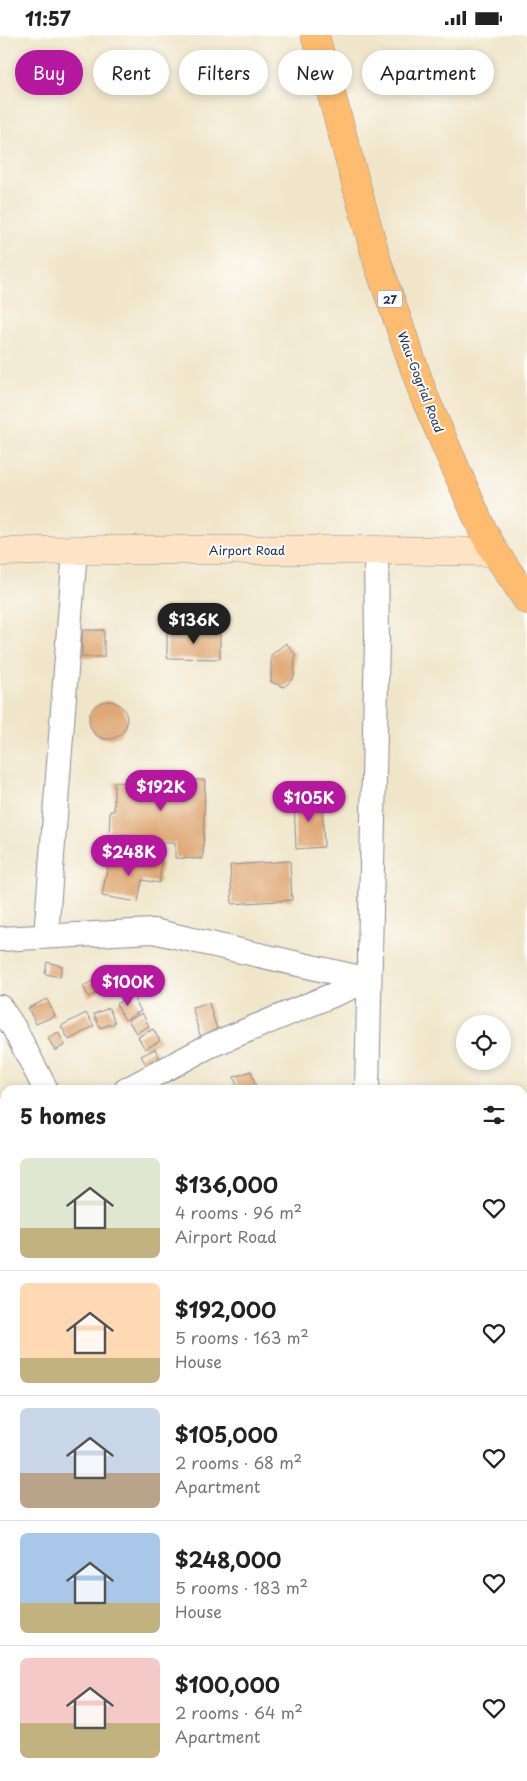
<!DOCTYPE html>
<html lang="en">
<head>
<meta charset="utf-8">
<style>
	:root { --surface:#fff; --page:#f6f6f6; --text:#222; --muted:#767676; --line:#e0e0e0; --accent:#b5179e }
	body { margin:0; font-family:"Playpen Sans",sans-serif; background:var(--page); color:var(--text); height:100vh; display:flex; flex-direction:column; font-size:19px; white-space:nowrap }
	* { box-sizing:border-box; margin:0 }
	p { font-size:16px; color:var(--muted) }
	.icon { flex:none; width:28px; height:28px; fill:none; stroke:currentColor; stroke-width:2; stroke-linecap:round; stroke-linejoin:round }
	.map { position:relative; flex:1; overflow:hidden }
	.drawer { position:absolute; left:0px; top:1050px; width:528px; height:696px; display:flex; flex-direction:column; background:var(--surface); border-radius:15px 15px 0 0; box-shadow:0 2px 8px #0003 }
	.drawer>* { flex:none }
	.banner { position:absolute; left:15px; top:15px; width:498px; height:45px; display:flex; gap:10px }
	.tools { position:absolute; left:456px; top:980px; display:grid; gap:10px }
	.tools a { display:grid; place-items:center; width:55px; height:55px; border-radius:50%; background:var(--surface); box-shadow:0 2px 8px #0003; font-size:25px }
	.price { position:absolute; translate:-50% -42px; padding:0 11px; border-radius:18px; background:var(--accent); color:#fff; font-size:16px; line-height:32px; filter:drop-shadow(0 1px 2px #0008) }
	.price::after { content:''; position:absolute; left:50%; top:30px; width:15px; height:11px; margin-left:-8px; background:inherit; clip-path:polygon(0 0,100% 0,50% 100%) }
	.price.on { background:#222; color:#fff }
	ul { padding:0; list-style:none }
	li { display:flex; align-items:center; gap:15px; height:125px; padding:0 20px }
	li+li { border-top:1px solid var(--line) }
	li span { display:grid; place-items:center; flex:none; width:140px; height:100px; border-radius:8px; color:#555 }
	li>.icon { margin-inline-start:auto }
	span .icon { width:60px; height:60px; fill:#fffc; stroke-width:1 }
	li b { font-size:21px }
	h2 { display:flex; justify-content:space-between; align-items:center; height:60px; padding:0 20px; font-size:21px }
	.pill { padding:0 18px; border-radius:22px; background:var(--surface); box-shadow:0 2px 8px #0003; font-size:18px; line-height:45px }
	.pill.on { background:var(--accent); color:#fff }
	.status { display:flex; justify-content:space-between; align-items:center; height:35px; padding:0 25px; background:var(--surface); direction:ltr }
	.status svg { height:14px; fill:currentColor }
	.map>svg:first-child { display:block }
	.building { fill:#dfa773 }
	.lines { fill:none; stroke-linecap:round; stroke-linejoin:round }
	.street-casing { stroke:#868a94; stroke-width:26 }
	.secondary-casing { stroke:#868a94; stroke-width:29 }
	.primary-casing { stroke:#868a94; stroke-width:29 }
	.street { stroke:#fff; stroke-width:24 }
	.secondary { stroke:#fee4c5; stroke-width:28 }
	.primary { stroke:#fdbc6f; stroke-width:28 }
	.labels { text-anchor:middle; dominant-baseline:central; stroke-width:4; stroke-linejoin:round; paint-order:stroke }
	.shield { fill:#fdfcf7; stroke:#5f6c8c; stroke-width:1 }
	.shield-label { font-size:11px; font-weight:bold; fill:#1b2f5e }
	.street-label { font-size:12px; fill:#1b2f5e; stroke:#fdfcf7 }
</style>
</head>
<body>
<div class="status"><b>11:57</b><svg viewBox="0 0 49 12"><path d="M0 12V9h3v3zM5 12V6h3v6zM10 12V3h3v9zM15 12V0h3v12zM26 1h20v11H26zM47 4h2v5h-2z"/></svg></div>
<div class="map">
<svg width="527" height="1746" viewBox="0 0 527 1746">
	<rect width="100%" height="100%" fill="#fdfcf7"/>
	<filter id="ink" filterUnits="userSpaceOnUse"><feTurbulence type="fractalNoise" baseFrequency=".02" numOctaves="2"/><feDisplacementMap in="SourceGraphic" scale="10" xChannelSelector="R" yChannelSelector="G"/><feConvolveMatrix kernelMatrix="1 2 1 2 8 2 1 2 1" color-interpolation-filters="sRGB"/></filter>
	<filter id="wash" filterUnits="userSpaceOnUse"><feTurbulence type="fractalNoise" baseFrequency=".0096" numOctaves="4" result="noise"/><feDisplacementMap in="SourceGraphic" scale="20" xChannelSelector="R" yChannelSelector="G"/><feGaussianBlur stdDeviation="1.12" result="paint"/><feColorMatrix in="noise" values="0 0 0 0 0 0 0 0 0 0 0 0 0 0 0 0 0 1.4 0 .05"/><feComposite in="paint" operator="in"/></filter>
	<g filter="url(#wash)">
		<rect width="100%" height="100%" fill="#f0e5c9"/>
		<g id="blocks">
			<path class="building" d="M82 595H104V622H82Z
				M167 597 220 598V624L167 623Z
				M286 608 295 619 294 643 284 652 271 647V620Z
				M89 685a19 19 0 1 1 38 0a19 19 0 1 1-38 0Z
				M134 737H171V744L205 745 203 824 175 823V808H154V811L136 810 137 801 109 800 110 776H114V747L134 748Z
				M322 763 324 812 296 814 294 764Z
				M110 818 162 828 159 848 142 845 138 867 102 861Z
				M290 826 292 865 232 869 230 830Z
				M47 927 62 931 60 942 45 939Z
				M94 945 100 956 89 962 83 951Z
				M132 960 141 976 125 985 116 969Z
				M47 964 55 981 36 989 28 973Z
				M209 968 218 998 201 1003 192 972Z
				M109 973 115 988 100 993 94 979Z
				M86 978 94 991 69 1005 61 991Z
				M142 978 149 991 136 998 128 985Z
				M153 994 160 1006 145 1014 138 1002Z
				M58 997 65 1010 55 1016 48 1003Z
				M155 1014 161 1026 148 1033 141 1021Z
				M251 1036 256 1052 248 1055H238L234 1042Z
				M5 1061V1099L0 1089V1064Z
				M5 1184V1207L0 1195V1186Z
				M2 1213 5 1222V1229L0 1231V1214Z
				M5 1235V1252L0 1254V1237Z
				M522 1419 527 1422V1441L525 1443 522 1442Z"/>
		</g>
	</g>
	<g filter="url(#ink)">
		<use href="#blocks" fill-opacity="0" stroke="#868a94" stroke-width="1"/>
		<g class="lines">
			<defs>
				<path id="street" d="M46 901 75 515
					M0 904 153 896 369 945
					M0 972 14 993 46 1055
					M126 1055 209 1011 369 945
					M367 1055 377 605 376 515
					M0 1119 5 1116
					M0 1327 5 1325
					M522 1357 527 1351
					M522 1500 527 1502
					M0 1535 5 1533
					M0 1594 5 1604
					M522 1670 527 1674
					M360 1741 362 1746
					M314 1746 317 1741"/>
				<path id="secondary" d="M0 517 75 515H376L495 517"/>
				<path id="primary" d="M315 0 378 229 424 361 483 496 495 517 527 565"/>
			</defs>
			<use href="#street" class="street-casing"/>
			<use href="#secondary" class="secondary-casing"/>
			<use href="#primary" class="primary-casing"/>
			<use href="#street" class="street"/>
			<use href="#secondary" class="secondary"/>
			<use href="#primary" class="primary"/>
		</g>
	</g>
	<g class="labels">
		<rect class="shield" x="377.5" y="255.5" width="25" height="17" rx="4"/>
		<g class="shield-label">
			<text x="390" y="264">27</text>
		</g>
		<g class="street-label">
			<text transform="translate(421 347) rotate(69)">Wau-Gogrial Road</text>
			<text x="247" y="515">Airport Road</text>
		</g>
	</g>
</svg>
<div class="tools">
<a><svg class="icon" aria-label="locate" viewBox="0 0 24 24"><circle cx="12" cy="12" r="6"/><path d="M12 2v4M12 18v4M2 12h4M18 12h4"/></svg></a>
</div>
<b class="price on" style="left:194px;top:610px">$136K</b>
<b class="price" style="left:161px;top:777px">$192K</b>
<b class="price" style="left:309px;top:788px">$105K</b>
<b class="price" style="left:129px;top:842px">$248K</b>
<b class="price" style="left:128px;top:972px">$100K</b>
<div class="banner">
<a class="pill on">Buy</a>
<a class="pill">Rent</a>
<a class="pill">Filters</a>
<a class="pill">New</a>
<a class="pill">Apartment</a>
</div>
<section class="drawer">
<h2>5 homes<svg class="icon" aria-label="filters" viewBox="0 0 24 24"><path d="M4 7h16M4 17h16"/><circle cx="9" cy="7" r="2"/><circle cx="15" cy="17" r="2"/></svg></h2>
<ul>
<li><span style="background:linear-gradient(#dfe7d0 70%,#c2b280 0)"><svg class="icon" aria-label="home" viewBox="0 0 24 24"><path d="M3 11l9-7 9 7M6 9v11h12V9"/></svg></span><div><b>$136,000</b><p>4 rooms · 96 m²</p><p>Airport Road</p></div><svg class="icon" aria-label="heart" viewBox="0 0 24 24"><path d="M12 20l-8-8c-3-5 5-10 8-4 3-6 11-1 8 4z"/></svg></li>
<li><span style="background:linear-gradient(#ffd9b3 75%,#c2b280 0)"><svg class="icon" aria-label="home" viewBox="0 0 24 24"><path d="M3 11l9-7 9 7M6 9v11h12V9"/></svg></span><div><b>$192,000</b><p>5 rooms · 163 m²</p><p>House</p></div><svg class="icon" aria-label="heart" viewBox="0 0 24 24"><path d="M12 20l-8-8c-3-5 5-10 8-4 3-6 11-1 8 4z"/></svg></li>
<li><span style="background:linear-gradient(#c9d6e8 65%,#b9a48a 0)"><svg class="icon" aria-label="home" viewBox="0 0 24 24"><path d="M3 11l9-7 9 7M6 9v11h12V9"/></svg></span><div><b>$105,000</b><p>2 rooms · 68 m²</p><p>Apartment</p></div><svg class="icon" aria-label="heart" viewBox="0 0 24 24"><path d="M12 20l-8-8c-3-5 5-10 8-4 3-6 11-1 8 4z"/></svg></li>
<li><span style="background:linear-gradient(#a9c7e8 70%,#c2b280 0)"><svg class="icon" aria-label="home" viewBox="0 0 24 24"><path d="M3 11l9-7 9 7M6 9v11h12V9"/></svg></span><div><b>$248,000</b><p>5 rooms · 183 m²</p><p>House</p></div><svg class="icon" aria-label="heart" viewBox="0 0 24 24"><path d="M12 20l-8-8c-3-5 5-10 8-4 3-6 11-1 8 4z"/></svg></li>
<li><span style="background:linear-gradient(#f6c9c9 65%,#c2b280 0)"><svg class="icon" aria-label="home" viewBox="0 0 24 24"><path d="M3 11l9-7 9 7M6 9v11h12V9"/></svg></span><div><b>$100,000</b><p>2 rooms · 64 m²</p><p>Apartment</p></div><svg class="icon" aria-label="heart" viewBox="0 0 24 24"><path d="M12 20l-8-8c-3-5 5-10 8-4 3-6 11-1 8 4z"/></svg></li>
</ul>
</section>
</div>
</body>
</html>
